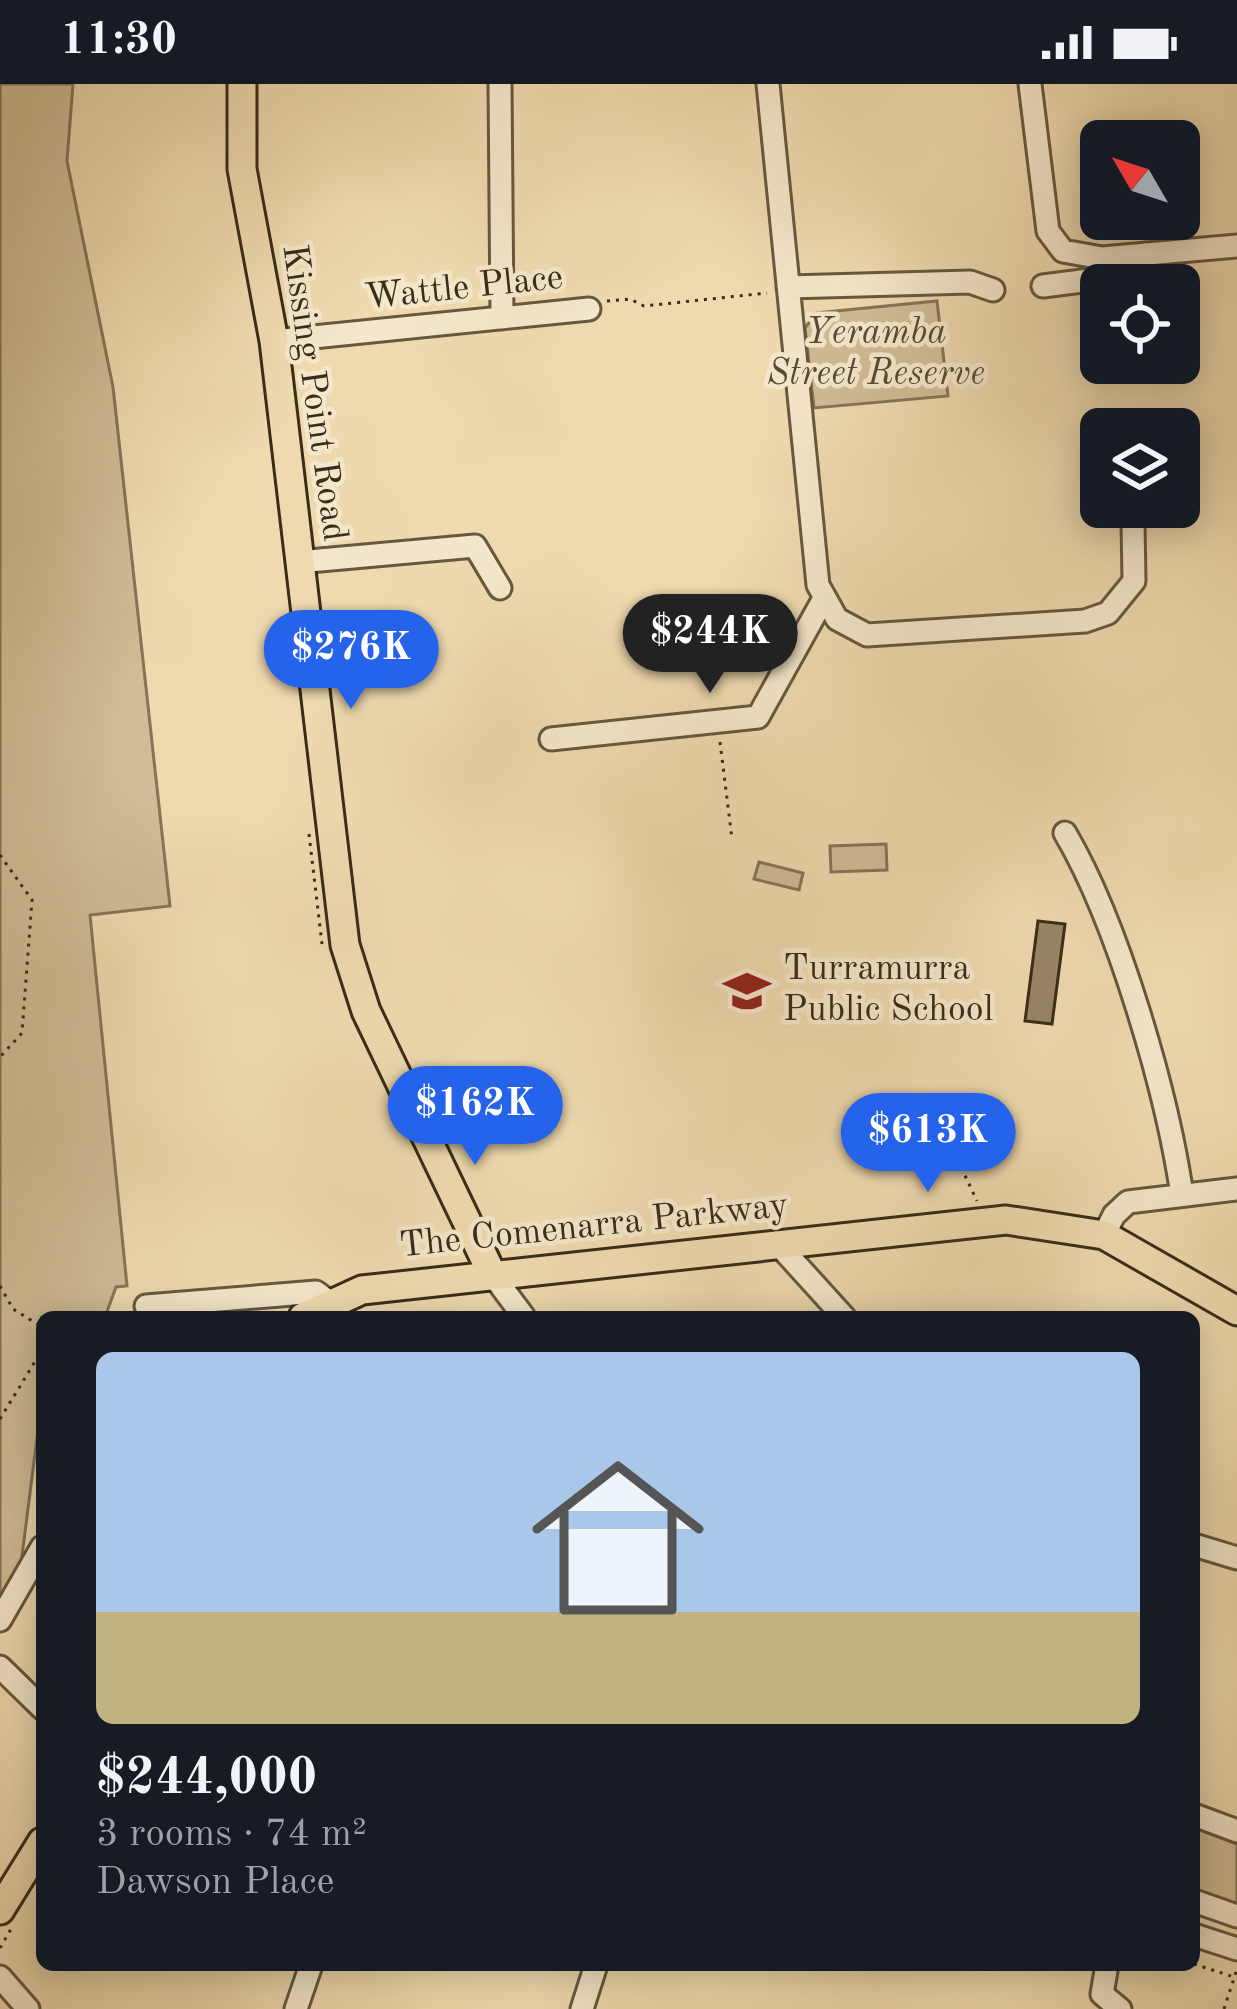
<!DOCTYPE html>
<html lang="en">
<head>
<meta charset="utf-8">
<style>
	:root { --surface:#171b24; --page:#242831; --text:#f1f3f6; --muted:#9ea1a6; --line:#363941; --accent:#2563eb }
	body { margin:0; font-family:"Old Standard TT",serif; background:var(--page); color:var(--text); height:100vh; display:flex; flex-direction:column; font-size:45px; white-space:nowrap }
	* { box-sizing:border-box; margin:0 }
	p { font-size:39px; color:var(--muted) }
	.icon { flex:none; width:66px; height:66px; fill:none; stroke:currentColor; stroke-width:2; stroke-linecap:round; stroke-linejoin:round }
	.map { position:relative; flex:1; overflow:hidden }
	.panel { position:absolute; left:36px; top:1227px; width:1164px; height:660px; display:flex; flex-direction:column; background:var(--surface); border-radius:18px; box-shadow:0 6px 30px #0003 }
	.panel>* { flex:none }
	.needle { width:78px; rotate:309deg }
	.controls { position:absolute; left:1080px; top:36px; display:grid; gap:24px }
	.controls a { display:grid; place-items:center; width:120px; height:120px; border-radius:18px; background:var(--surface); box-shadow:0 6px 30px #0003; font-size:60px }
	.price { position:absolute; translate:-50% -102px; padding:0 27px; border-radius:42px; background:var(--accent); color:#fff; font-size:39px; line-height:78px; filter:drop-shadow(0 3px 6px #0008) }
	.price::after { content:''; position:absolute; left:50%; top:72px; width:36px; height:27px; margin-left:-18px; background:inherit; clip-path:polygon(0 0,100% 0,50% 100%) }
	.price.current { background:#222; color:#fff }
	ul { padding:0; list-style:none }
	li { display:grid; align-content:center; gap:24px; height:636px; padding:0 60px }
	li+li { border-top:3px solid var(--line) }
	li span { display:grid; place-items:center; height:372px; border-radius:18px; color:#555 }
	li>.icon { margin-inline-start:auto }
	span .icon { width:216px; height:216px; fill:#fffc; stroke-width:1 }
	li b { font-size:51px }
	.status { display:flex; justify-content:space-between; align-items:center; height:84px; padding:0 60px; background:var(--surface); direction:ltr }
	.status svg { height:33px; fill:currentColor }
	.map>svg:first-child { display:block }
	.green { fill:#d0bc96; stroke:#847458; stroke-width:3 }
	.building { fill:#988667; stroke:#392c19; stroke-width:3 }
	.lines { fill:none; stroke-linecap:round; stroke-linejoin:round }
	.minor-casing { stroke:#66583e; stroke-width:27 }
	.major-casing { stroke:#392c19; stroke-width:33 }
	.path { stroke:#392c19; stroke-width:3; stroke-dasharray:3 6; stroke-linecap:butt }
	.minor { stroke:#f5e7cb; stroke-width:21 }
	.major { stroke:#efdaaf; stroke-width:27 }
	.labels { text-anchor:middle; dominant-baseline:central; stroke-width:9; stroke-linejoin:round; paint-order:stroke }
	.street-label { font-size:36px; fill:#392c19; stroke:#f5e7cb }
	.park-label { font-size:36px; font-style:italic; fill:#574932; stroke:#f5e7cb }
	.poi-label { font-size:36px; fill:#392c19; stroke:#f5e7cb; text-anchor:start }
</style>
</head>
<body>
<div class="status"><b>11:30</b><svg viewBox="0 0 49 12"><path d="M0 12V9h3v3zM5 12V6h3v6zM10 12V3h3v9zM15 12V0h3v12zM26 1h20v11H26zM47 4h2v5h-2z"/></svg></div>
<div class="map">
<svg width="1237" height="1925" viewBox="0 0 1237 1925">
	<rect width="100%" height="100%" fill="#efdaaf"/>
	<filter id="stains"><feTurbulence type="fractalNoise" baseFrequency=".00167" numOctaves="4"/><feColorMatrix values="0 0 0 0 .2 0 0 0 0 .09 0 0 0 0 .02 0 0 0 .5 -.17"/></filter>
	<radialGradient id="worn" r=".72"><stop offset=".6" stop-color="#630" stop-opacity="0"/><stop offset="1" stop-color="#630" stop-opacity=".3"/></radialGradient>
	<path class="green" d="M0 0H73L67 77 113 303 170 822 90 831 127 1202 116 1203 105 1233H42V1351L37 1354 21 1480 0 1518Z
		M937 217 948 312 814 324 805 244 816 229Z
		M886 760 887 786 831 788 830 762Z
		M759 778 803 789 799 806 754 795Z
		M1194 1743 1237 1760V1823L1194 1808Z"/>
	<path class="building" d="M1038 837 1065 840 1052 940 1025 937Z"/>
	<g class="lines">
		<defs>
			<path id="minor" d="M500 0 502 234
				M768 0 818 501 837 535 867 551 1085 537 1108 529 1134 497 1133 439
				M1030 0 1048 147 1063 167 1102 174 1237 162
				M1043 202 1113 193 1145 170
				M788 203 970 198 993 206
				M274 257 589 225
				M298 478 475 462 500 504
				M551 655 758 633 823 516
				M1065 749C1118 839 1167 1008 1182 1111
				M1104 1151 1114 1131 1128 1118 1237 1105
				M776 1158 844 1233
				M492 1190 524 1233
				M146 1222 316 1208 328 1217
				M1194 1461 1237 1474
				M0 1536 42 1463
				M0 1583 42 1624
				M1194 1731 1237 1747
				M1194 1817 1237 1832
				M1194 1851 1237 1865
				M1107 1881 1102 1910 1120 1925
				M0 1893 28 1925
				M296 1925 311 1881
				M582 1925 596 1881"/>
			<path id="major" d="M242 0V85L274 257 345 861 366 927 492 1190
				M303 1233 362 1206 1006 1136 1104 1151 1237 1227
				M0 1826 42 1758"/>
		</defs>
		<use href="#minor" class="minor-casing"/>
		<use href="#major" class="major-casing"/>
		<path class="path" d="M607 217 630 215 644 222 767 209
			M720 658 732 755
			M309 750 322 860
			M0 771 32 816 22 949 0 973
			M927 1010 977 1117
			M0 1202 13 1225 42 1243
			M0 1335 42 1266
			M0 1864 11 1845
			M1194 1880 1234 1893
			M1224 1925 1237 1885"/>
		<use href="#minor" class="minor"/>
		<use href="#major" class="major"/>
	</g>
	<defs>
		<symbol id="school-bare" viewBox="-9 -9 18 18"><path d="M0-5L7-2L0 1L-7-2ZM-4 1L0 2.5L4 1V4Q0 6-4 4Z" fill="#8f2418" stroke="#f5e7cb" stroke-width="2.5" paint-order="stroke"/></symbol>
	</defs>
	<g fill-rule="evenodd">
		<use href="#school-bare" x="714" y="874" width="66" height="66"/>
	</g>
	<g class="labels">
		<g class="street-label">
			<text transform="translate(464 205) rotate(-6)">Wattle Place</text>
			<text transform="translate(313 309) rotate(82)">Kissing Point Road</text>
			<text transform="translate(594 1143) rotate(-6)">The Comenarra Parkway</text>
		</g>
		<g class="park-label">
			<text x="876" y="250">Yeramba<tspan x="876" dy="41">Street Reserve</tspan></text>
		</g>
		<g class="poi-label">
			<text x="783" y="886">Turramurra<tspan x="783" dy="41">Public School</tspan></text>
		</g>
	</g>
	<rect width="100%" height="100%" filter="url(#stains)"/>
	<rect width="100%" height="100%" fill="url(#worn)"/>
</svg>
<div class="controls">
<a><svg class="needle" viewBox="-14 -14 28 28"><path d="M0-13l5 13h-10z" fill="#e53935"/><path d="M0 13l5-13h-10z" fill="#9ea1a6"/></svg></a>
<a><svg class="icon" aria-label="locate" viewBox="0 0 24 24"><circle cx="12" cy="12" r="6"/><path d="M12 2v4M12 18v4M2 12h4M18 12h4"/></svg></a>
<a><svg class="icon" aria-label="layers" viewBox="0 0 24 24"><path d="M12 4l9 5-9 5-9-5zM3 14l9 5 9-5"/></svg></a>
</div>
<b class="price current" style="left:710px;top:612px">$244K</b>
<b class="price" style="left:351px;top:628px">$276K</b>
<b class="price" style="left:475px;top:1084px">$162K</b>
<b class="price" style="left:928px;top:1111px">$613K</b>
<section class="panel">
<ul>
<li><span style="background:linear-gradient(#a9c7e8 70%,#c2b280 0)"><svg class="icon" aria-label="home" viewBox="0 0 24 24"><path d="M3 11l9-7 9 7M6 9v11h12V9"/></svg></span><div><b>$244,000</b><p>3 rooms · 74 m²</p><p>Dawson Place</p></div></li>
</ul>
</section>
</div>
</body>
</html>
